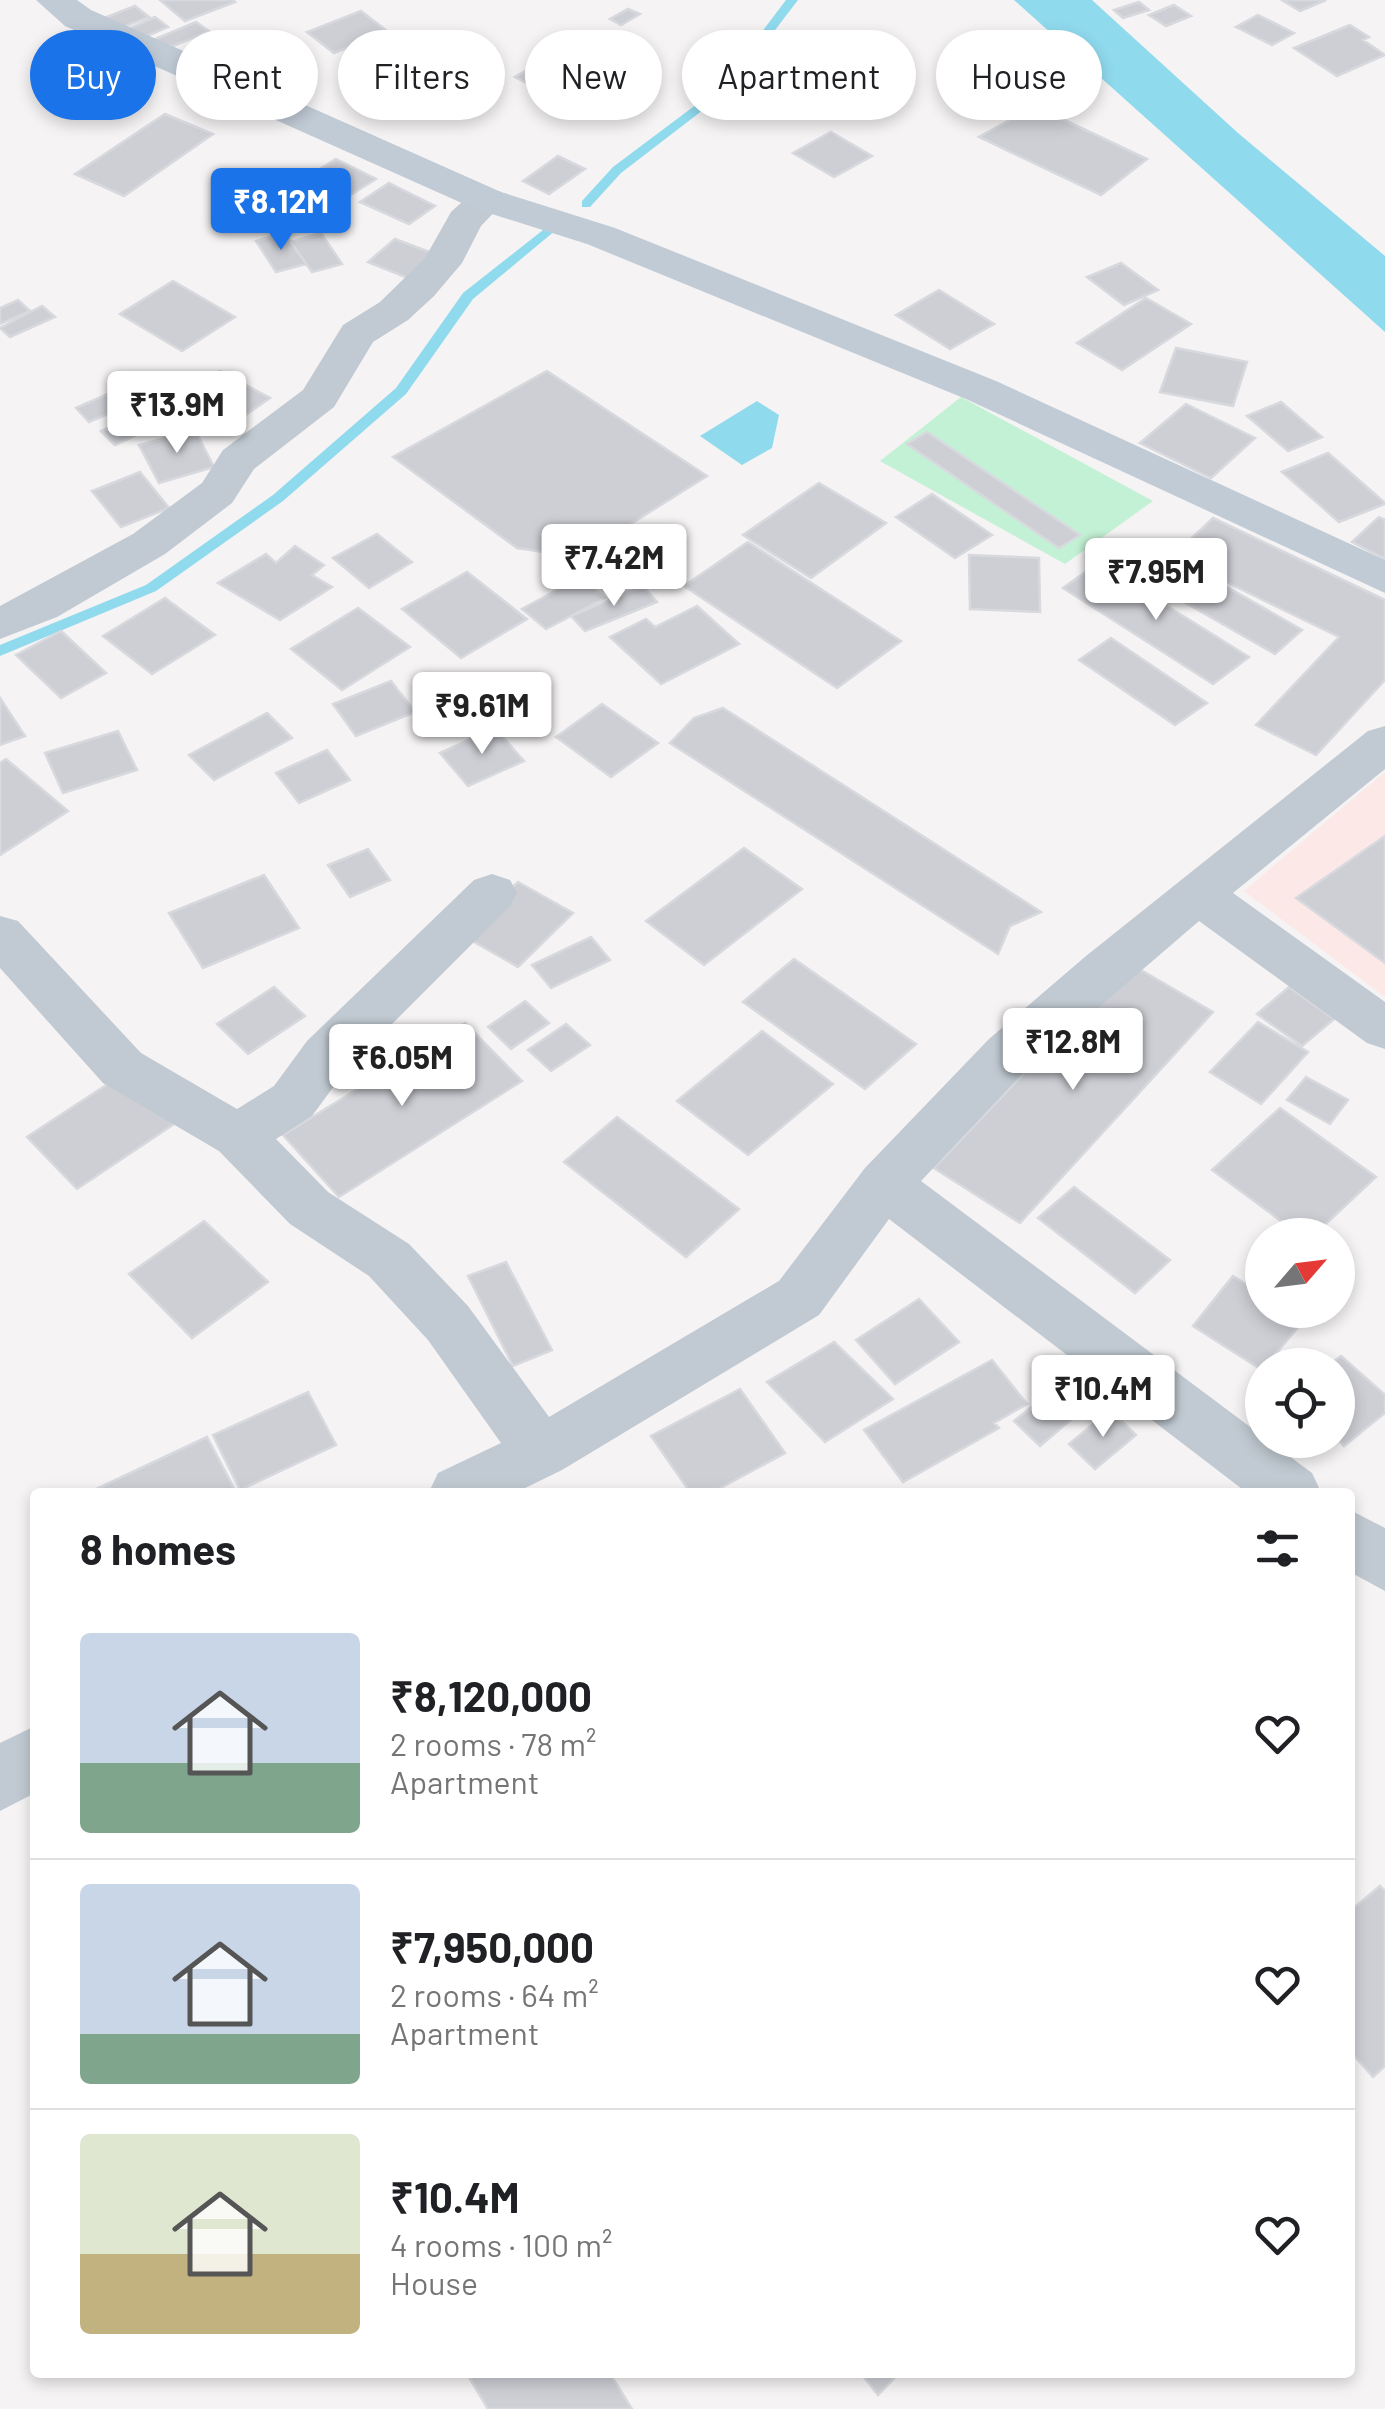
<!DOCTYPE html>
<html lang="en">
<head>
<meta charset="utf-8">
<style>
	:root { --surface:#fff; --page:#f6f6f6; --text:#202124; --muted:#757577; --line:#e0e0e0; --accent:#1a73e8 }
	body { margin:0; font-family:Barlow,sans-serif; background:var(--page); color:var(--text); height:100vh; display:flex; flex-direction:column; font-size:38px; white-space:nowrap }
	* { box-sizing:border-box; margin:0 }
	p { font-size:32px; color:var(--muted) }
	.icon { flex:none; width:55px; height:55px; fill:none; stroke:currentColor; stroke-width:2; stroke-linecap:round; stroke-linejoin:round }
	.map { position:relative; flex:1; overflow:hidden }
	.details { position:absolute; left:30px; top:1488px; width:1325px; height:890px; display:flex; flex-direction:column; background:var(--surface); border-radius:10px; box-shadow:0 5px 15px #0003 }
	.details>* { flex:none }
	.hud { position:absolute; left:30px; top:30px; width:1325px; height:90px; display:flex; gap:20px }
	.needle { width:65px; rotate:62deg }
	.buttons { position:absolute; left:1245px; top:1218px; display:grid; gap:20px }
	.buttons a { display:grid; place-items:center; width:110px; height:110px; border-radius:50%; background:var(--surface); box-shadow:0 5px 15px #0003; font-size:50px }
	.price { position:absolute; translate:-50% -85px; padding:0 22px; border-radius:10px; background:#fff; color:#222; font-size:32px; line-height:65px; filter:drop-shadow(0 2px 5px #0008) }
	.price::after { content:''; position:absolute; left:50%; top:60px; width:30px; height:22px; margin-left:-15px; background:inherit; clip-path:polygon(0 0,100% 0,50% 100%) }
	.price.selected { background:var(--accent); color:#fff }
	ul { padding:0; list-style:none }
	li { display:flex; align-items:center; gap:30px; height:250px; padding:0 50px }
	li+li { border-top:2px solid var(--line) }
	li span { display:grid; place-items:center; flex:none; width:280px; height:200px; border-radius:10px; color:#555 }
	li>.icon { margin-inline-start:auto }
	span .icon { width:120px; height:120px; fill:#fffc; stroke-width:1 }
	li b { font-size:42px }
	h2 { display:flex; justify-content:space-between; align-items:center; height:120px; padding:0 50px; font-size:42px }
	.pill { padding:0 35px; border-radius:45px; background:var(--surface); box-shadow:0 5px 15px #0003; font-size:35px; line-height:90px }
	.pill.selected { background:var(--accent); color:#fff }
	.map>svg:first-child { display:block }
	.medical { fill:#fce8e6 }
	.green { fill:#c3f1d5 }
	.water { fill:#90daee }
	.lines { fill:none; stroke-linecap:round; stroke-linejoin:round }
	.stream { fill:#90daee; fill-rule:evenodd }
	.building { fill:#cdcfd5; stroke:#d7d9de; stroke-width:2.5 }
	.street { fill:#c1cad2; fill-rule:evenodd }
	.secondary { fill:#c1cbd6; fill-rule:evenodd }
</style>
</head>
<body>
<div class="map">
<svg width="1385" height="2409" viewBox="0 0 1385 2409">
	<rect width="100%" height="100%" fill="#f5f3f3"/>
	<path class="medical" d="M1385 772V997L1244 891Z"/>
	<path class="green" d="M961 397 1153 501 1065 564 880 461Z"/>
	<path class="water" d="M1014 0H1092L1238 133 1385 256V332Z
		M757 401 779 415 772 448 742 465 700 436Z"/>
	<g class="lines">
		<path class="stream" d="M786 0H798L729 90 621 173 590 207H582V201L613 167 721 86Z
			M552 223 556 224V230L473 299 406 394 283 501 156 591 0 656V645L146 585 273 495 396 388 463 293Z"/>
	</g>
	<path class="building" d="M160 0H233L235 2 185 21Z
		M1282 0H1326L1300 11Z
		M1139 2 1149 10 1123 18 1114 10Z
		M1174 5 1191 16 1166 26 1149 15Z
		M135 6 149 17 118 29 104 18Z
		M628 9 640 14 621 25 610 19Z
		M361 11 388 32 334 53 307 32Z
		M1258 15 1294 33 1272 45 1236 27Z
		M155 17 168 27 142 38 128 29Z
		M196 22 209 31 166 49 153 40Z
		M1350 25 1369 37 1363 40 1385 55 1337 76 1294 48Z
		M814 49 838 61 810 79 786 67Z
		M562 50 581 60 534 87 515 77Z
		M379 61 425 86 401 98 355 74Z
		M606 61 638 82 595 103 563 81Z
		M93 83 103 92 76 102 66 91Z
		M122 92 132 102 106 111 96 101Z
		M1035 106 1147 159 1101 195 979 137Z
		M165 114 213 134 124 196 75 174Z
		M831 132 872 156 834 177 793 153Z
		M558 156 585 169 549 194 523 181Z
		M336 159 376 179 297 229 258 208Z
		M389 183 435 206 409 224 360 202Z
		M285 233 306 264 276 272 256 241Z
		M321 233 342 264 312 272 291 242Z
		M395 239 440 256 413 280 368 262Z
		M1121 263 1158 290 1124 305 1087 277Z
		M173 281 235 317 182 351 120 314Z
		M939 290 994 324 950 349 896 315Z
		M1146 298 1191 324 1122 370 1077 343Z
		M18 300 30 311 0 324V308Z
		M42 306 55 317 10 337 0 328Z
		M1176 348 1247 362 1233 406 1160 392Z
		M220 371 270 398 227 428 177 400Z
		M547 371 707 476 578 557 517 548 393 457Z
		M110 393 124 407 89 422 76 408Z
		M1281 402 1322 437 1288 451 1247 416Z
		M1186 404 1255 438 1211 478 1140 443Z
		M135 415 150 429 115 445 101 431Z
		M195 430 214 467 159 483 139 445Z
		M927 432 1080 535 1059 548 907 444Z
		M1328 453 1385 503V504L1339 522 1282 472Z
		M140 472 169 508 121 527 92 491Z
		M819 483 886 523 811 578 743 535Z
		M932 494 992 535 955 558 896 517Z
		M1379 517 1385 520V559L1352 542Z
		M1213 518 1385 600V680L1316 755 1256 725 1339 637 1173 556Z
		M377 534 412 562 369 588 333 558Z
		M748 542 901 641 837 688 684 586Z
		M295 546 324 565 312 575 332 587 280 620 218 583 266 554 276 563Z
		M969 555 1039 558 1040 612 970 609Z
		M1098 563 1249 657 1213 684 1063 588Z
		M467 572 527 619 461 658 402 609Z
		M581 577 605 598 546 629 522 609Z
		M1215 580 1302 630 1275 654 1186 603Z
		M643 586 657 602 585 631 571 616Z
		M165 598 215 635 152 674 103 636Z
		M697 606 739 644 661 684 610 637 646 619 655 627Z
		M358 608 410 647 342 690 291 649Z
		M61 631 106 673 61 698 16 655Z
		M1111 638 1207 703 1175 725 1079 660Z
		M391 681 415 712 356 736 333 704Z
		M0 698 25 736 0 745Z
		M602 704 658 743 611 777 556 737Z
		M723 708 1041 912 1010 926 998 954 670 743 694 718Z
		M267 713 292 738 214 780 189 755Z
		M495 728 524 761 468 786 440 753Z
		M118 731 137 770 63 793 45 753Z
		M327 750 350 780 299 803 276 773Z
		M6 759 68 811 0 855V763Z
		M1385 836V963L1296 898Z
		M744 848 802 889 704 965 646 921Z
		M368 849 390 880 350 897 328 865Z
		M264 875 299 928 203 968 169 913Z
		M518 882 573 913 518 967 462 935Z
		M591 937 610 960 551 988 532 965Z
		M794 959 916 1044 865 1089 743 1002Z
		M1129 963 1213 1012 1020 1223 934 1168Z
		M274 987 305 1016 248 1054 217 1024Z
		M1289 987 1334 1019 1302 1046 1257 1014Z
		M525 1001 549 1023 511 1049 488 1027Z
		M1258 1022 1308 1052 1261 1104 1210 1072Z
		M465 1023 522 1081 339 1197 283 1135Z
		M566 1024 590 1045 551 1071 528 1050Z
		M762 1031 833 1084 748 1155 677 1101Z
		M126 1072 177 1122 77 1189 27 1137Z
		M1306 1077 1348 1100 1330 1124 1287 1100Z
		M1280 1108 1376 1177 1314 1235H1300L1212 1170Z
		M617 1117 739 1209 686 1257 564 1162Z
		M1074 1187 1170 1260 1135 1293 1038 1218Z
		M204 1221 268 1282 192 1338 129 1274Z
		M506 1262 552 1350 513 1366 468 1276Z
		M1233 1276 1262 1294V1310H1288L1304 1320 1262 1370 1193 1326Z
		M919 1299 959 1342 895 1384 856 1340Z
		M834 1342 893 1399 825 1442 767 1382Z
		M1341 1356 1385 1395V1413L1344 1446 1338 1439V1365H1329Z
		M992 1360 1027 1404 994 1423 999 1428 903 1482 864 1430Z
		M740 1389 785 1453 713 1492H690L651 1436Z
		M1055 1389 1080 1412 1040 1446 1014 1421Z
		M308 1392 336 1445 240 1490 213 1435Z
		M1110 1410 1136 1435 1095 1469 1069 1444Z
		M207 1437 236 1492H90Z
		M1380 1886 1385 1891V2066L1373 2077 1350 2051V1911Z
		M478 2372H609L632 2409H488L470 2379Z
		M860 2372H900L878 2395Z"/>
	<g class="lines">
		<path class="street" d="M487 188 501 192 506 200 481 226 462 263 434 296 408 320 373 342 334 407 254 469 232 503 165 554 57 617 0 639V606L133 534 202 483 223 450 303 390 343 325 380 302 425 258 451 212 473 192Z
			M1385 726V769L1233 893 1385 1002V1049L1367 1043 1199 921 1027 1069 921 1181 1312 1473 1321 1492H1246L889 1219 819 1315 562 1470 517 1492H429L438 1473 501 1443 428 1340 369 1276 290 1224 219 1151 103 1083 0 968V916L18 921 141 1053 237 1109 274 1086 307 1041 474 880 492 874 510 880 517 893 510 906 345 1071 312 1116 276 1139 328 1192 409 1244 468 1306 549 1417 779 1281 865 1168 989 1039 1086 956 1368 731Z
			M1350 1510 1385 1528V1591L1350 1572Z
			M35 1726V1793L0 1811V1743Z"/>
		<path class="secondary" d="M36 0H77L91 10 501 192 615 228 996 381 1385 560V593L966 399 587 244 473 208 65 26Z"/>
	</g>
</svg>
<div class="buttons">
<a><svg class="needle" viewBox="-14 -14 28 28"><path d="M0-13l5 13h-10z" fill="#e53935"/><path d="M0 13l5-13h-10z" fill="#757577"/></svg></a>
<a><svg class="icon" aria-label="locate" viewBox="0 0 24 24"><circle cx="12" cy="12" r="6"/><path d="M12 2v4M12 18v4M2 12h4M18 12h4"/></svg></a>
</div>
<b class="price selected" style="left:281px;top:253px">₹8.12M</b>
<b class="price" style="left:177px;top:456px">₹13.9M</b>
<b class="price" style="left:614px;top:609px">₹7.42M</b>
<b class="price" style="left:1156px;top:623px">₹7.95M</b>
<b class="price" style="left:482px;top:757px">₹9.61M</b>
<b class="price" style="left:1073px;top:1093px">₹12.8M</b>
<b class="price" style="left:402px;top:1109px">₹6.05M</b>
<b class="price" style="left:1103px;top:1440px">₹10.4M</b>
<div class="hud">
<a class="pill selected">Buy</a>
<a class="pill">Rent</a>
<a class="pill">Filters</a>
<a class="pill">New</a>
<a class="pill">Apartment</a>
<a class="pill">House</a>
</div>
<section class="details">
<h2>8 homes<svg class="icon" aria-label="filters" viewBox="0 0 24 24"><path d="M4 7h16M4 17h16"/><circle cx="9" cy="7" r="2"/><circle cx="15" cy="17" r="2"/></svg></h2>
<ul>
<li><span style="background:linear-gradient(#c9d6e8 65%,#7fa58c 0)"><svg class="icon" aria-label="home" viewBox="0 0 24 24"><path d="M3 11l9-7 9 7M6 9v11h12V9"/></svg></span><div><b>₹8,120,000</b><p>2 rooms · 78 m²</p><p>Apartment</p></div><svg class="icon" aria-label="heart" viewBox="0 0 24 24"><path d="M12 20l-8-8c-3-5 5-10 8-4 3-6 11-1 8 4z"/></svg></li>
<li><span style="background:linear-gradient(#c9d6e8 75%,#7fa58c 0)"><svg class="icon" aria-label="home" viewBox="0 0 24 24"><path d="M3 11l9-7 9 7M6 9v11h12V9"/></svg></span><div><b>₹7,950,000</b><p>2 rooms · 64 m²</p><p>Apartment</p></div><svg class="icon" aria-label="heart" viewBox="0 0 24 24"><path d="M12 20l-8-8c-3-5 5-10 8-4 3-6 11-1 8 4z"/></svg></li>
<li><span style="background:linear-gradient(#dfe7d0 60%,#c2b280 0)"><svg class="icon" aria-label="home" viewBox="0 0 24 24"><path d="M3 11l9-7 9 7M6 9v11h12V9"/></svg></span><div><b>₹10.4M</b><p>4 rooms · 100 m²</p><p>House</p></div><svg class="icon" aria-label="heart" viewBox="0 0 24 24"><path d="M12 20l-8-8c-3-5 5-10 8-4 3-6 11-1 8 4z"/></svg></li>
</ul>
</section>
</div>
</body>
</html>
